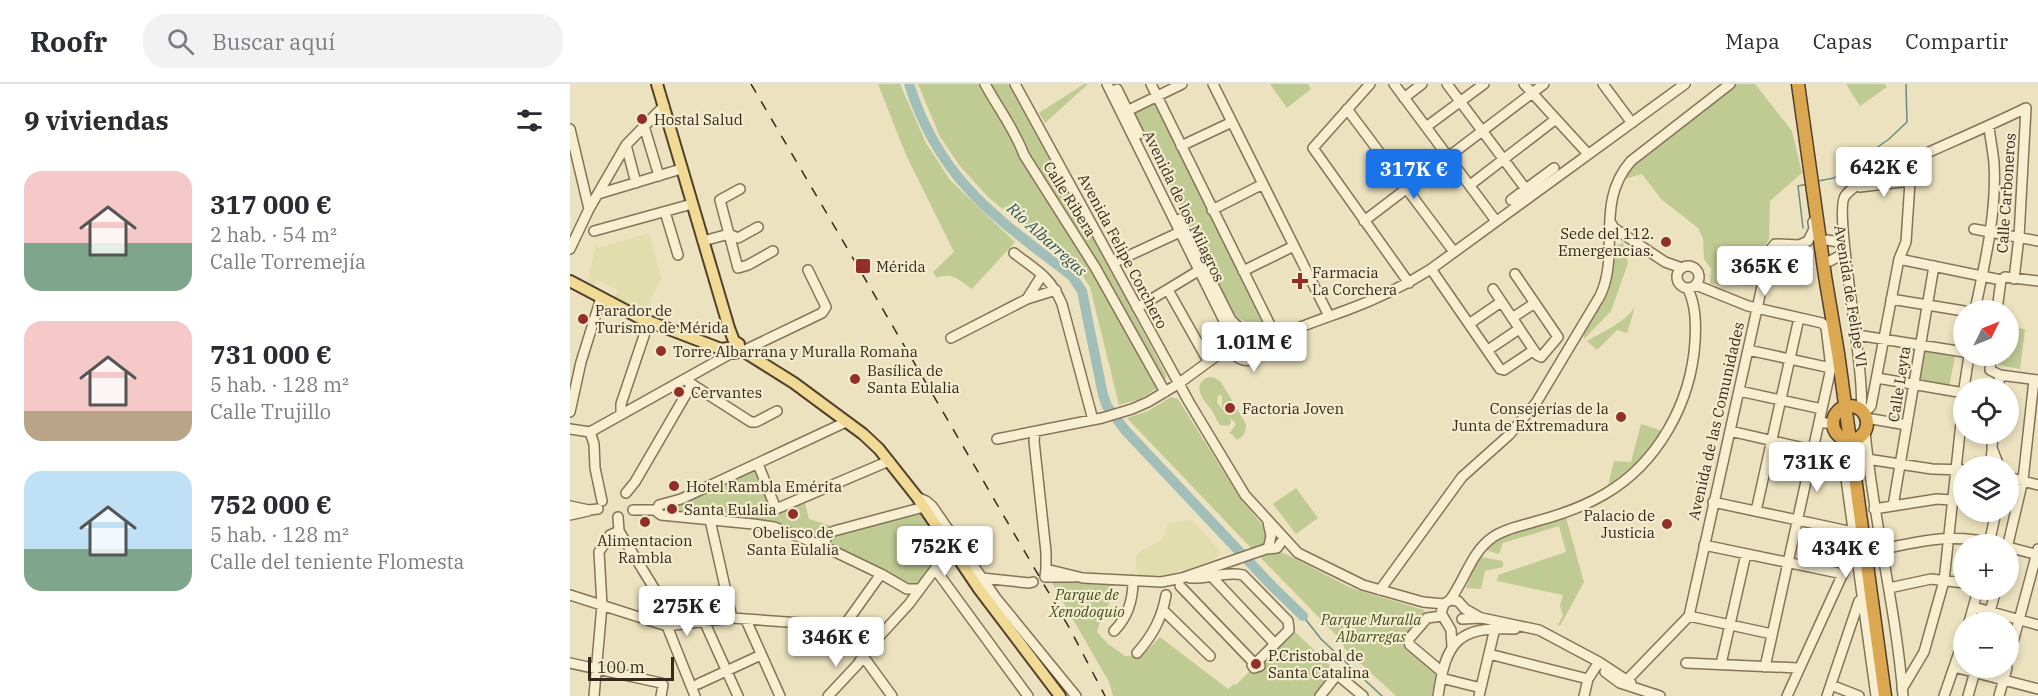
<!DOCTYPE html>
<html lang="es">
<head>
<meta charset="utf-8">
<style>
	:root { --surface:#fff; --page:#f2f2f3; --text:#2b2b33; --muted:#7c7c81; --line:#e1e1e2; --accent:#1a73e8 }
	body { margin:0; font-family:"IBM Plex Serif",serif; background:var(--page); color:var(--text); height:100vh; display:flex; flex-direction:column; font-size:22px; white-space:nowrap }
	* { box-sizing:border-box; margin:0 }
	p { font-size:20px; color:var(--muted) }
	.icon { flex:none; width:33px; height:33px; fill:none; stroke:currentColor; stroke-width:2; stroke-linecap:round; stroke-linejoin:round }
	.map { position:relative; flex:1; overflow:hidden }
	.drawer { display:flex; flex-direction:column; background:var(--surface); width:570px }
	.drawer>* { flex:none }
	.needle { width:39px; rotate:47deg }
	.buttons { position:absolute; left:1383px; top:216px; display:grid; gap:12px }
	.buttons a { display:grid; place-items:center; width:66px; height:66px; border-radius:50%; background:var(--surface); box-shadow:0 3px 9px #0003; font-size:30px }
	.scale { position:absolute; left:18px; bottom:15px; width:86px; box-sizing:border-box; padding-left:6px; border:3px solid #34291c; border-top:0; font-size:16px; line-height:21px; white-space:nowrap; color:#34291c; -webkit-text-stroke:4px #f4ecce; paint-order:stroke }
	.price { position:absolute; translate:-50% -51px; padding:0 14px; border-radius:6px; background:#fff; color:#222; font-size:20px; line-height:39px; filter:drop-shadow(0 2px 3px #0008) }
	.price::after { content:''; position:absolute; left:50%; top:36px; width:18px; height:14px; margin-left:-9px; background:inherit; clip-path:polygon(0 0,100% 0,50% 100%) }
	.price.current { background:var(--accent); color:#fff }
	ul { padding:0; list-style:none }
	li { display:flex; align-items:center; gap:18px; height:150px; padding:0 24px }
	li span { display:grid; place-items:center; flex:none; width:168px; height:120px; border-radius:18px; color:#555 }
	li>.icon { margin-inline-start:auto }
	span .icon { width:72px; height:72px; fill:#fffc; stroke-width:1 }
	li b { font-size:26px }
	h2 { display:flex; justify-content:space-between; align-items:center; height:72px; padding:0 24px; font-size:26px }
	header { display:flex; align-items:center; gap:36px; box-sizing:border-box; height:84px; padding:0 30px; background:var(--surface); border-bottom:2px solid var(--line) }
	header strong { font-size:28px }
	nav { display:flex; gap:33px; margin-inline-start:auto; font-size:21px }
	.search { width:420px; height:54px; background:var(--page); display:flex; align-items:center; gap:15px; box-sizing:border-box; padding:0 21px; border-radius:24px; color:var(--muted); font-size:22px }
	main { display:flex; flex:1; min-height:0 }
	.map>svg:first-child { display:block }
	.farmland { fill:#e2ddad }
	.green { fill:#c0ca93 }
	.lines { fill:none; stroke-linecap:round; stroke-linejoin:round }
	.stream { stroke:#6a8c85; stroke-width:1.5 }
	.river { stroke:#a2beb8; stroke-width:10 }
	.minor-casing { stroke:#857358; stroke-width:12 }
	.major-casing { stroke:#52402c; stroke-width:14 }
	.highway-casing { stroke:#52402c; stroke-width:15 }
	.minor { stroke:#f8efd2; stroke-width:9 }
	.major { stroke:#f0da96; stroke-width:10 }
	.highway { stroke:#dba750; stroke-width:12 }
	.rail { stroke:#34291c; stroke-width:1.5; stroke-dasharray:10 10; stroke-linecap:butt }
	.poi-dot { fill:#922f29; stroke:#f4ecce; stroke-width:2 }
	.labels { text-anchor:middle; dominant-baseline:central; stroke-width:4.5; stroke-linejoin:round; paint-order:stroke }
	.poi-label { font-size:15px; fill:#34291c; stroke:#f4ecce; text-anchor:start }
	.street-label { font-size:15px; fill:#34291c; stroke:#f4ecce }
	.park-label { font-size:15px; font-style:italic; fill:#425023; stroke:#f4ecce }
	.water-label { font-size:16px; font-style:italic; fill:#2b5454; stroke:#f4ecce }
</style>
</head>
<body>
<header>
<strong>Roofr</strong>
<div class="search"><svg class="icon" aria-label="search" viewBox="0 0 24 24"><circle cx="10" cy="10" r="6"/><path d="M15 15l6 6"/></svg>Buscar aquí</div>
<nav><a>Mapa</a><a>Capas</a><a>Compartir</a></nav>
</header>
<main>
<section class="drawer">
<h2>9 viviendas<svg class="icon" aria-label="filters" viewBox="0 0 24 24"><path d="M4 7h16M4 17h16"/><circle cx="9" cy="7" r="2"/><circle cx="15" cy="17" r="2"/></svg></h2>
<ul>
<li><span style="background:linear-gradient(#f6c9c9 60%,#7fa58c 0)"><svg class="icon" aria-label="home" viewBox="0 0 24 24"><path d="M3 11l9-7 9 7M6 9v11h12V9"/></svg></span><div><b>317 000 €</b><p>2 hab. · 54 m²</p><p>Calle Torremejía</p></div></li>
<li><span style="background:linear-gradient(#f6c9c9 75%,#b9a48a 0)"><svg class="icon" aria-label="home" viewBox="0 0 24 24"><path d="M3 11l9-7 9 7M6 9v11h12V9"/></svg></span><div><b>731 000 €</b><p>5 hab. · 128 m²</p><p>Calle Trujillo</p></div></li>
<li><span style="background:linear-gradient(#bfe0f5 65%,#7fa58c 0)"><svg class="icon" aria-label="home" viewBox="0 0 24 24"><path d="M3 11l9-7 9 7M6 9v11h12V9"/></svg></span><div><b>752 000 €</b><p>5 hab. · 128 m²</p><p>Calle del teniente Flomesta</p></div></li>
</ul>
</section>
<div class="map">
<svg width="1468" height="612" viewBox="0 0 1468 612">
	<rect width="100%" height="100%" fill="#ece2bf"/>
	<path class="farmland" d="M79 149 91 194 75 229 44 214 48 206 27 196 22 203 17 200 26 161 28 164Z
		M622 436 651 468 645 475 616 486 577 494 568 491 566 486V473L572 466 591 456 599 439Z"/>
	<path class="green" d="M308 0H330L356 59 380 96 445 158 402 205C391 197 381 187 367 194L363 188 384 168 336 71Z
		M348 0H438L510 129 596 291 595 299 570 315 549 321 520 203 508 185 418 113 390 82 370 53Z
		M514 0H518L475 39 469 29Z
		M700 0H738L741 5 717 24Z
		M1167 0H1185L1222 47 1232 89 1200 117 1199 155 1191 168 1183 202 1140 200 1141 185 1134 175 1133 154 1128 144 1091 115 1072 90 1054 95 1062 83Z
		M1276 0H1315L1317 3 1290 22Z
		M586 19 695 245 686 244 663 231 564 31 565 29Z
		M1053 159 1058 179 1041 227 1014 255C1012 237 1038 211 1041 191 1043 182 1041 172 1041 163Z
		M1065 223 1057 249 1047 246 1027 266 1017 257C1034 247 1054 239 1065 223Z
		M1439 243 1455 245 1450 285 1428 281 1429 272H1438Z
		M1354 266 1385 272 1379 304 1347 299Z
		M639 293 645 294 651 298 676 340C676 348 674 352 667 356L662 350H659L666 340 652 323V312L648 311 647 319 661 334V339L658 342 650 341C646 335 644 329 640 324 632 314 621 300 639 293Z
		M601 313 608 315 670 414 698 448 699 455 692 461 682 465 557 334 578 327Z
		M1071 340 1093 347 1065 380 1038 402 1044 377 1061 378Z
		M186 386 204 427 234 415 239 435 262 442 253 451 252 460 207 441 92 427V424L112 419Z
		M726 404 748 434 726 450 703 420Z
		M353 426 379 466 349 503 259 462 261 452Z
		M996 434 1014 498 990 542 988 541 993 531 990 522 993 511 927 497 928 491 996 468 989 442 933 459 929 470 915 466C937 448 969 439 996 434Z
		M709 468 718 471 781 504 854 526 855 530 830 556 866 587 862 612H826L774 564 773 558 689 472Z
		M911 473 933 477V483L915 487 911 505 896 504 901 490Z
		M480 495 544 498C545 517 531 530 527 548L538 560 555 572H572L590 553 658 605 664 600 666 601 722 545 766 587 744 612H543L539 598Z
		M154 500 162 534 131 538 124 506Z"/>
	<g class="lines">
		<path class="stream" d="M1248 97 1264 94 1319 55 1337 38 1336 0
			M1233 144 1228 102 1238 100
			M733 532 751 555 812 612"/>
		<path class="river" d="M339 0C370 97 425 133 502 192L512 207 533 311 537 322 555 346 702 502 733 532"/>
		<defs>
			<path id="minor" d="M415 0C428 24 445 46 454 71L525 183 595 308
				M445 0 619 318 675 411 728 469 793 501 853 518 874 520
				M537 0 664 257
				M581 0 704 249
				M643 0 759 232
				M800 0 743 64 839 199
				M824 0 926 137
				M877 0 961 112
				M954 0 1018 70
				M1033 0 1062 39
				M547 5 569 50
				M834 14 852 0
				M777 25 884 168
				M557 27 612 0
				M74 42 89 92
				M856 43 914 0
				M0 45 19 125
				M56 61 66 99
				M611 62 662 38
				M904 98 986 35
				M1290 103 1340 97
				M170 105 150 116 168 184 178 181 203 167
				M28 110 111 85
				M941 116 984 84
				M642 126 693 100
				M95 128 108 171
				M610 135 661 236 675 249
				M794 137 974 0
				M1041 139 1044 144 1095 178 1112 184
				M1404 145 1468 157
				M24 147 122 120
				M1257 156 1274 159
				M133 157 159 150 168 154 188 143
				M0 165 19 125 56 61 94 22
				M444 169C467 187 480 192 492 220L523 336
				M1329 175 1431 196 1435 193 1468 197
				M1260 177 1275 169
				M543 179 610 148
				M1107 193a11 11 0 1 1 22 0a11 11 0 1 1-22 0Z
				M861 185 930 285 934 286 964 266
				M673 187 724 162
				M1126 201 1178 222 1252 239 1256 243 1261 284 1195 583
				M923 205 967 271 971 273 988 253 945 190
				M598 206 638 277
				M457 215 472 191
				M1321 215 1394 227
				M567 224 628 187
				M1405 226C1415 178 1427 128 1424 79 1423 67 1420 54 1419 42
				M1427 226 1431 196
				M942 234 965 219
				M899 240 931 218
				M1287 251 1394 268
				M381 254 457 215 486 206
				M690 266 689 256 680 249 670 250C662 256 661 265 667 273 686 285 687 264 699 256 703 254 708 253 712 251 733 241 755 234 777 226 807 215 834 202 861 185L1115 0
				M918 266 949 245
				M1178 266 1261 284
				M173 267 252 229 256 223 238 186
				M1421 272 1420 286 1430 291 1428 304
				M1430 291 1468 296
				M1307 294 1394 309
				M117 297 181 338H186L207 327
				M1394 304 1399 272
				M1169 307 1252 325
				M1291 326C1296 288 1263 127 1275 112 1285 99 1304 94 1318 87 1364 65 1411 46 1456 24L1449 153 1444 195
				M0 328 11 278 31 214
				M51 330V320L79 237
				M1294 330 1301 322 1329 175 1336 158 1341 83 1339 77
				M1296 334 1337 341
				M276 338 111 415 89 421 87 428 91 431 183 440 204 443 255 463 311 490 337 505H350
				M1249 338 1263 340
				M0 345 20 348
				M1160 347 1273 373 1306 612
				M1295 347C1303 436 1326 523 1333 612
				M20 348 158 271 161 268
				M20 348 24 360 25 384 32 417
				M465 348 464 357 476 468V485
				M1423 350 1422 364 1429 382
				M427 355 532 334 562 325 578 318 608 300 663 260
				M1297 375 1362 385 1394 386
				M188 380 206 425 319 377
				M1420 382 1422 367
				M1438 393 1468 401
				M56 409 65 398 122 300
				M347 413 356 417 362 422 426 514 506 612
				M1143 418 1283 448
				M0 422 19 426 28 425
				M1323 422 1364 182
				M1304 425 1367 415 1394 417
				M63 426H87
				M1186 427 1229 234
				M0 431 18 427
				M48 433 49 447 87 509 97 542 125 612
				M140 436 162 534
				M698 438 701 452 699 461
				M1419 460 1426 428
				M1438 460 1453 396 1464 296 1468 299
				M1134 461 1273 490
				M255 463C255 455 256 451 264 447L354 423
				M1438 463 1468 471
				M1313 465C1356 456 1384 449 1427 460
				M365 485 458 612
				M504 493H475L476 485 513 494 591 498 612 494 696 465 707 464 714 454
				M642 493 705 560
				M412 494 459 499 463 498
				M620 494C638 495 656 487 673 491L718 537 719 546 688 577 683 578 682 581 684 584 690 582 688 577
				M610 502 683 578
				M1319 504 1361 495 1394 499
				M810 506 892 393 939 351 966 319 1030 212C1051 168 1024 119 1061 77L1160 0
				M0 511 97 542 162 534 246 540 290 568 322 612
				M880 516C895 496 901 468 923 453 936 444 952 442 967 437 990 431 1013 423 1035 410 1088 379 1121 319 1125 258 1126 240 1126 222 1118 205
				M1404 523 1468 541
				M593 526 640 572
				M872 532 857 534 838 556 840 561 872 588
				M1119 532 1202 550
				M892 535 912 534 969 546 1029 578 1061 599
				M176 536 210 612
				M134 537 168 612
				M1399 538 1408 506
				M1417 538 1426 506
				M544 547C558 533 563 516 563 497
				M266 553 311 490
				M882 562 881 546 871 529 874 520 880 516 888 517 895 525 909 533
				M567 569C583 551 592 534 596 511
				M919 570 1018 595
				M1438 577 1468 465
				M0 579 91 599 93 601 91 612
				M1116 579 1228 584
				M1151 580 1176 470
				M1384 583 1468 605
				M1035 588 1050 599 1090 612
				M871 594 911 604
				M128 600 191 571
				M1058 601V595L1119 532 1200 166 1205 160 1229 161 1238 157 1244 145 1243 138
				M1261 601 1289 612
				M1332 605 1354 568 1374 497 1394 311
				M24 612 32 521 29 468 40 451 49 447
				M258 612 288 580 296 567 339 520 365 485 383 467
				M750 612 766 592 770 593 793 612
				M868 612C876 557 888 542 945 545
				M909 612 925 544
				M1014 612 1018 595 1027 581
				M1217 612 1280 474 1287 472
				M1257 612 1289 517 1293 515
				M1374 612 1394 554
				M1398 612 1406 584
				M1429 612 1437 584"/>
			<path id="major" d="M87 0 159 244 164 257 169 260V267
				M0 197 70 234 151 265 158 264 164 269 173 267 224 299 293 350 309 365 347 413 409 505 490 612"/>
			<path id="highway" d="M1228 0 1255 192 1268 269 1315 612
				M1263 339a17 17 0 1 1 34 0a17 17 0 1 1-34 0Z"/>
		</defs>
		<use href="#minor" class="minor-casing"/>
		<use href="#major" class="major-casing"/>
		<use href="#highway" class="highway-casing"/>
		<use href="#minor" class="minor"/>
		<use href="#major" class="major"/>
		<use href="#highway" class="highway"/>
		<path class="rail" d="M181 0 500 545 535 612"/>
	</g>
	<g class="poi-dot">
		<circle cx="72" cy="35" r="6"/>
		<circle cx="1096" cy="158" r="6"/>
		<rect x="285" y="174" width="16" height="16" rx="3"/>
		<path d="M727 188h6v6h6v6h-6v6h-6v-6h-6v-6h6z"/>
		<circle cx="13" cy="235" r="6"/>
		<circle cx="91" cy="267" r="6"/>
		<circle cx="285" cy="295" r="6"/>
		<circle cx="109" cy="308" r="6"/>
		<circle cx="660" cy="324" r="6"/>
		<circle cx="1051" cy="333" r="6"/>
		<circle cx="104" cy="402" r="6"/>
		<circle cx="102" cy="425" r="6"/>
		<circle cx="223" cy="430" r="6"/>
		<circle cx="75" cy="438" r="6"/>
		<circle cx="1097" cy="440" r="6"/>
		<circle cx="686" cy="580" r="6"/>
	</g>
	<g class="labels">
		<g class="poi-label">
			<text x="84" y="35">Hostal Salud</text>
			<text x="1084" y="149" text-anchor="end">Sede del 112.<tspan x="1084" dy="17">Emergencias.</tspan></text>
			<text x="306" y="182">Mérida</text>
			<text x="742" y="188">Farmacia<tspan x="742" dy="17">La Corchera</tspan></text>
			<text x="25" y="226">Parador de<tspan x="25" dy="17">Turismo de Mérida</tspan></text>
			<text x="103" y="267">Torre Albarrana y Muralla Romana</text>
			<text x="297" y="286">Basílica de<tspan x="297" dy="17">Santa Eulalia</tspan></text>
			<text x="121" y="308">Cervantes</text>
			<text x="672" y="324">Factoria Joven</text>
			<text x="1039" y="324" text-anchor="end">Consejerías de la<tspan x="1039" dy="17">Junta de Extremadura</tspan></text>
			<text x="116" y="402">Hotel Rambla Emérita</text>
			<text x="114" y="425">Santa Eulalia</text>
			<text x="1085" y="431" text-anchor="end">Palacio de<tspan x="1085" dy="17">Justicia</tspan></text>
			<text x="223" y="448" text-anchor="middle">Obelisco de<tspan x="223" dy="17">Santa Eulalia</tspan></text>
			<text x="75" y="456" text-anchor="middle">Alimentacion<tspan x="75" dy="17">Rambla</tspan></text>
			<text x="698" y="571">P.Cristobal de<tspan x="698" dy="17">Santa Catalina</tspan></text>
		</g>
		<g class="street-label">
			<text transform="translate(1436 109) rotate(-86)">Calle Carboneros</text>
			<text transform="translate(500 115) rotate(58)">Calle Ribera</text>
			<text transform="translate(614 122) rotate(64)">Avenida de los Milagros</text>
			<text transform="translate(553 167) rotate(62)">Avenida Felipe Corchero</text>
			<text transform="translate(1281 212) rotate(81)">Avenida de Felipe VI</text>
			<text transform="translate(1329 300) rotate(-81)">Calle Leyta</text>
			<text transform="translate(1146 337) rotate(-77)">Avenida de las Comunidades</text>
		</g>
		<g class="park-label">
			<text x="517" y="510">Parque de<tspan x="517" dy="17">Xenodoquio</tspan></text>
			<text x="801" y="535">Parque Muralla<tspan x="801" dy="17">Albarregas</tspan></text>
		</g>
		<g class="water-label">
			<text transform="translate(477 155) rotate(42)">Río Albarregas</text>
		</g>
	</g>
</svg>
<div class="buttons">
<a><svg class="needle" viewBox="-14 -14 28 28"><path d="M0-13l5 13h-10z" fill="#e53935"/><path d="M0 13l5-13h-10z" fill="#7c7c81"/></svg></a>
<a><svg class="icon" aria-label="locate" viewBox="0 0 24 24"><circle cx="12" cy="12" r="6"/><path d="M12 2v4M12 18v4M2 12h4M18 12h4"/></svg></a>
<a><svg class="icon" aria-label="layers" viewBox="0 0 24 24"><path d="M12 4l9 5-9 5-9-5zM3 14l9 5 9-5"/></svg></a>
<a>+</a>
<a>−</a>
</div>
<div class="scale">100 m</div>
<b class="price" style="left:1314px;top:114px">642K €</b>
<b class="price current" style="left:844px;top:116px">317K €</b>
<b class="price" style="left:1195px;top:213px">365K €</b>
<b class="price" style="left:684px;top:289px">1.01M €</b>
<b class="price" style="left:1247px;top:409px">731K €</b>
<b class="price" style="left:375px;top:493px">752K €</b>
<b class="price" style="left:1276px;top:495px">434K €</b>
<b class="price" style="left:117px;top:553px">275K €</b>
<b class="price" style="left:266px;top:584px">346K €</b>
</div>
</main>
</body>
</html>
